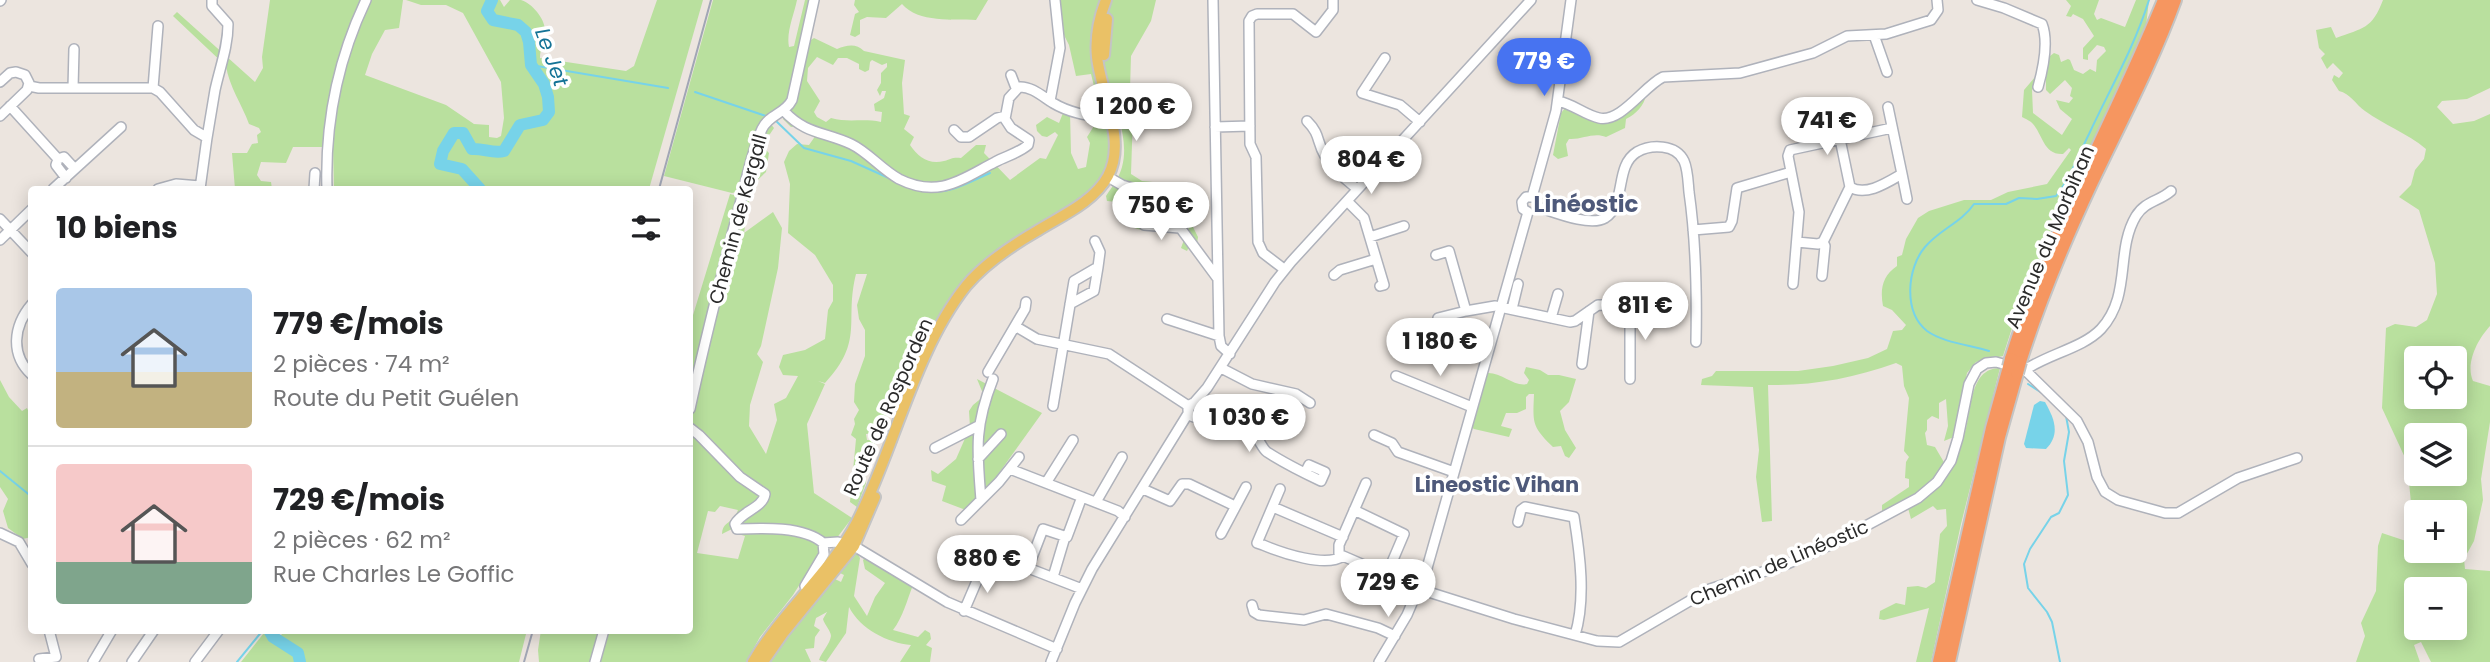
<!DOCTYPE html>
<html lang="fr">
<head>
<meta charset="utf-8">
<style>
	:root { --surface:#fff; --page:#f6f6f6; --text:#202124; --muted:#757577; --line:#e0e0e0; --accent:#4773f1 }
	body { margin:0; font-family:Poppins,sans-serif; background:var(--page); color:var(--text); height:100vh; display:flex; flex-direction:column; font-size:26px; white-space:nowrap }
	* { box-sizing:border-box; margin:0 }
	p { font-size:23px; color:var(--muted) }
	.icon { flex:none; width:38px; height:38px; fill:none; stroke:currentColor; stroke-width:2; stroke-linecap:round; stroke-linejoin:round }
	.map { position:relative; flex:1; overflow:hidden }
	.details { position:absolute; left:28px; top:186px; width:665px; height:448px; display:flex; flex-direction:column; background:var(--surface); border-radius:7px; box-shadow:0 4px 18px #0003 }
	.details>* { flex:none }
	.fabs { position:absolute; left:2404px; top:346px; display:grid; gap:14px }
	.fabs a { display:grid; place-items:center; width:63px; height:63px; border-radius:7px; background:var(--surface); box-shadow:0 4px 18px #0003; font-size:35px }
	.price { position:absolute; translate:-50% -60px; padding:0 16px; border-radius:24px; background:#fff; color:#222; font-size:23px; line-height:46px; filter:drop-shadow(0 2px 4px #0008) }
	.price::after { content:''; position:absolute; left:50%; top:42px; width:21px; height:16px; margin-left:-10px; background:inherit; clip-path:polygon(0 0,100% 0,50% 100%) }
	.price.on { background:var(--accent); color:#fff }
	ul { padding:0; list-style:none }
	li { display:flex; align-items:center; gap:21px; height:175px; padding:0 28px }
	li+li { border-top:2px solid var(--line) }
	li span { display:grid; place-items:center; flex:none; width:196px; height:140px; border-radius:7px; color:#555 }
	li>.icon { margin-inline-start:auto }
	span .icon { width:84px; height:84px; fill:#fffc; stroke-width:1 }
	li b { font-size:30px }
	h2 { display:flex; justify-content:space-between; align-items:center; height:84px; padding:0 28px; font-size:30px }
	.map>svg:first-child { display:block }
	.green { fill:#b9e09e; fill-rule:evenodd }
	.water { fill:#77d3e9 }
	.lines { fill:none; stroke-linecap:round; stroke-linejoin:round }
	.stream { stroke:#77d3e9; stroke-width:2 }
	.river { stroke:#77d3e9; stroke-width:12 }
	.minor-casing { stroke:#afb2bb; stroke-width:12 }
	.major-casing { stroke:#c4c4c4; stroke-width:14 }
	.highway-casing { stroke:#c4c4c4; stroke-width:16 }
	.minor { stroke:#fff; stroke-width:9 }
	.major { stroke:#eac166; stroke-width:10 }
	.highway { stroke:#f69660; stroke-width:12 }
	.rail { stroke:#a1a6b5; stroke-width:2 }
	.highway-bridge-casing { stroke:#c4c4c4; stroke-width:16; stroke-linecap:butt }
	.highway-bridge { stroke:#f69660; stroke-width:12 }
	.labels { text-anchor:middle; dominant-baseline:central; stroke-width:7; stroke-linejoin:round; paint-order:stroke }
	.street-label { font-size:19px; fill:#2b2b2b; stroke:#fff }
	.water-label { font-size:21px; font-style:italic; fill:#147396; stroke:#fff }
	.neighbourhood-label { font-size:21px; font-weight:bold; fill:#4e597a; stroke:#fff }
	.quarter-label { font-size:23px; font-weight:bold; fill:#4e597a; stroke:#fff }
</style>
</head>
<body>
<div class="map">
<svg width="2490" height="662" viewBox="0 0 2490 662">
	<rect width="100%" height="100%" fill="#ece5df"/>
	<path class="green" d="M270 0H403L399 28 385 30 372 54 365 75 446 105 474 124 489 125V137L497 138 501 136 504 118 501 82 463 13 446 5H421L406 0H500L504 7 510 0C513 0 517 0 521 0 532 3 545 19 545 30 546 39 540 48 540 58L626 71 634 66 657 0H703L649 189H334L333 147H293L286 163 261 162 257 175 261 181 271 182 272 189H235L232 153H247L252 144 258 143 257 135 261 132 259 128 249 124C242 105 229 86 226 66L173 16 177 12 255 82 263 68 262 57Z
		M713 0H797C794 15 786 32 789 47L794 46 805 0H811L807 49 808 42 814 38 837 49C847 45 856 43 864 51L905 60 902 83 904 114 910 116 904 129 914 137 910 145C918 157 929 165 944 161 952 159 952 157 961 158L976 145H986L984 153 1010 180 1040 158 1046 159 1058 135 1055 132 1047 137 1042 136 1037 131 1036 125 1047 117 1059 123 1063 113 1070 112 1071 153 1078 169 1086 167 1090 143 1087 137 1094 126 1091 124 1093 120 1106 126 1109 130 1111 154 1107 170 1093 191 983 263 901 402 889 408 886 418 875 433 866 434 867 440H874L876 446 871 457 864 462 866 483 857 507 850 502 856 439 851 435 855 424 854 419 859 410 854 402 855 384 865 356V330L859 319 857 305 867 274H856C844 321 865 340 825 383L818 381 825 384 807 424 814 493 852 518 836 539 822 549 793 595 760 637 746 662H539L538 650 541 630H690V325L730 194 748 199 749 202 744 233 773 212 782 228 778 268 761 346 757 354 763 362 750 405 749 426 766 454 777 420 774 404 786 398 798 376 783 375 779 367 783 355 805 350 825 339 828 310 833 301V285L815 255 788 233 790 184 784 162 789 151 797 144 809 145 816 135 796 126 791 127 783 119 788 111 784 104 765 117 774 128 770 134 763 136 760 144 769 153 766 172 747 190 732 193 664 176ZM817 57 833 65 838 58H847L859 64V69L865 72 869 70 870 62 872 60 882 65 887 63V67L881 73V83L877 90 880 96 882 91H886L884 98 874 104 875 111 882 112 881 122C864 118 848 123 831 118L826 122 817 117 814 112 820 101 807 81 808 68ZM720 506 738 510 735 517C729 523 722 524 722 534L740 525 738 534 745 536 738 559 697 553 708 511 715 512Z
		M855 0H988L976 20C954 19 918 23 902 4L886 18 867 17 860 20V34L855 37 850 35 855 14 859 12 854 5Z
		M1058 0H1156L1151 21 1131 56 1130 89 1136 98 1148 99 1146 111 1149 113 1133 114 1131 174 1142 181 1153 182V189L1149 193H1157L1160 183 1164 186 1169 196H1176L1178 202 1175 206 1177 211 1185 216 1188 229 1192 225 1198 237 1197 244 1189 247 1187 251 1181 248 1185 237 1181 230 1177 233 1159 223 1160 217 1155 209 1147 231C1133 229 1125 224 1116 214L1137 207 1138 203 1120 204 1117 202 1107 201 1106 196C1112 187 1119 178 1122 167 1129 142 1117 112 1111 89L1093 98 1095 90 1091 74 1076 76 1069 45 1064 35Z
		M2066 0H2099L2094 14 2097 20 2101 18 2125 27 2136 0H2149L2146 26 2134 56 2104 123 2056 218 2021 300 2003 356 1976 362 1967 373 1954 437 1944 441 1948 426 1946 399 1939 403V419L1932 416 1927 420V430L1925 433 1927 445 1935 447 1945 464C1953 455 1959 448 1964 436 1972 414 1968 368 2000 368L1961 524 1931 662H1916L1929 608 1884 620 1879 619 1880 611 1896 603 1905 605 1907 587 1918 586 1926 588 1935 582 1940 534 1947 526 1946 509 1937 510 1933 506 1911 519 1908 508 1924 499 1918 493 1882 514V505L1909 487V479L1905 478 1906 462 1909 457 1904 451 1909 398 1904 386 1902 366 1896 363C1853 378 1813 386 1768 385L1772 521 1762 522 1756 477 1759 450 1753 387 1701 385 1702 379 1712 376 1716 371H1798L1833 366 1868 358 1887 349 1893 331 1902 330 1906 325 1892 310 1883 306C1880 290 1882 276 1897 266V257L1902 255 1906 239 1918 218 1929 211 1964 200H1991L2008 192 2047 184 2071 150 2069 148 2063 154C2043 155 2043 134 2032 123 2032 122 2024 118 2022 117L2024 90 2035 77 2038 80 2032 90 2033 113 2062 135 2072 119 2060 109 2056 100 2069 103 2073 98 2070 96 2072 88 2065 80 2050 94 2046 90V62L2049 61 2050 56 2054 53 2059 55 2061 62 2068 59 2070 60 2074 70 2083 74 2090 69 2096 72 2097 60 2106 51 2104 47 2097 45 2088 55V60L2083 59V48L2094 36 2083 19 2073 14 2071 17 2066 16 2071 6Z
		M2383 0H2490V88L2467 99 2442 101 2437 107 2453 124 2474 121 2490 114V326C2478 339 2465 363 2473 381L2490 386V422L2481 479 2483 500 2474 541 2464 559 2465 569 2490 571V662H2431L2421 642 2414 645 2420 662H2356L2365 636 2361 623 2376 591 2378 546 2382 533 2409 542 2413 523 2407 462 2382 408 2386 328 2395 324 2416 327 2427 320 2437 294 2435 263 2419 210 2399 197 2411 185 2415 170 2424 159 2426 149C2407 133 2384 125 2365 111 2356 105 2350 93 2339 91L2332 80 2334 75 2339 78 2343 73 2333 63 2327 69 2321 58 2325 54 2319 48 2316 30 2331 27 2336 38C2363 28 2372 29 2383 0ZM2417 359H2455V397H2417ZM2417 436H2455V474H2417ZM2417 513H2455V551H2417ZM2417 590H2455V628H2417Z
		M1646 95C1644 106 1636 114 1626 119L1625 128 1606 137C1593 132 1582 140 1569 139L1566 144 1568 156 1558 159 1553 155 1561 113 1566 107 1601 121Z
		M1526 367 1540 370 1548 375H1559L1576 379 1569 402 1560 411 1565 430 1576 448 1569 458 1565 456 1561 446 1553 447C1531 426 1533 422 1534 394H1529L1526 397V409L1517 413H1506L1501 426 1512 429 1509 437 1474 429 1471 427 1487 373C1501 372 1514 387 1527 384L1529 380 1524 373Z
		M977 379 1042 413 971 512 942 501 946 486 932 481 931 470 938 474 956 459 970 427 969 411 973 405 984 396Z
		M0 380 9 397 22 411 27 408 31 417V537L23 539 8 528 3 511 8 499 0 487Z
		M857 553 860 558 854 596 867 616 875 597 885 583 865 569 863 560 867 556 913 585C907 600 903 617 893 630L918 637 925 630 930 633 931 639 926 645 932 648 930 662H900L911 645C888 643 860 629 849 607L846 633 826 662 819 660C821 653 830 644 831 636 831 631 824 624 823 619L827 612 816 618 814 626 820 630 815 637 814 648 805 649 811 662H771L770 659C788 630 812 604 833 578L841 582 844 575 840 573Z
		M286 630H527L519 662H241L264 633 280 636Z"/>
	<path class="water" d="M2040 401 2045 402C2054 418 2061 434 2046 449L2026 448 2024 444 2034 405Z"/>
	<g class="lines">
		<path class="stream" d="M531 65 668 88
			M695 92 766 116
			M774 119 804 148 851 161 891 179
			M926 191C949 195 969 182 990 173
			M1989 351C1970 345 1944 343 1927 331 1903 312 1907 268 1925 247 1939 230 1962 222 1974 204H2006L2019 198 2037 199 2056 196C2071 177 2078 156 2089 134 2110 89 2134 48 2149 0
			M2028 384 2045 395
			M0 471 32 497
			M237 662 263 630
			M2060 662 2052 622 2047 612 2028 588 2024 564 2030 549 2051 517 2059 513 2068 495 2064 461 2069 432 2066 416"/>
		<path class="river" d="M480 189 462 169 440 164 443 151 454 133H463L472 149C483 148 493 154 504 151L520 125 543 120 549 112 548 97 544 84 531 65 529 42 526 32 518 25 493 20 487 11 492 0
			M269 630 273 637 298 653 300 662"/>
		<defs>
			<path id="minor" d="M1213 0 1219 336 1221 346 1230 354
				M1977 0 2004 8 2042 24C2049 42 2043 69 2038 87
				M0 1 1 0
				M1874 35 1887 72
				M1385 58 1362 93 1400 105 1420 122
				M1011 75 1016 88
				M0 82 10 73 16 72 25 75 29 83 27 90 0 116
				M29 86 39 88H153L160 92 194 130 206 137
				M73 88 74 49
				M153 88 158 26
				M1050 101 1060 48 1055 0
				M1558 101C1573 104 1585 115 1599 118 1621 123 1644 86 1663 77L1740 73 1813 53 1847 36 1886 34 1931 20 1938 10 1937 0
				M10 106 58 159 56 165 66 178
				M1888 107 1902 174
				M784 111C805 134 825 132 851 144 868 152 881 169 899 179 939 199 962 179 995 162 1006 156 1019 153 1028 145L1029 140 1011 128 1005 119 1009 98 1019 87C1031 86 1042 96 1053 103 1073 115 1094 116 1116 120
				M1307 121C1321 135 1316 141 1325 156 1332 169 1346 179 1357 189
				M1215 127 1250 126
				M954 130 961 137H969L997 118 1005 116
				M58 159 64 157 75 169
				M1108 177 1122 185 1156 195 1218 279
				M1850 187C1866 197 1888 182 1902 174L1907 199
				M53 189 121 127
				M158 189 176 184 200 186
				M200 189C204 156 209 123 215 90 220 67 228 47 228 24L212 6V0
				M314 189 315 173
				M327 189C325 124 338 59 366 0
				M1532 197 1556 111 1571 0
				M1347 201 1364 218 1384 285 1380 286
				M1538 207C1554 212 1590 227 1605 218 1627 204 1614 166 1637 152 1651 144 1676 144 1684 161 1688 170 1688 182 1689 192 1696 241 1697 292 1696 342
				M1528 212 1523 209 1522 202 1526 197H1532
				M0 219 32 253
				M1144 225 1179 228
				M1693 230 1729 227 1732 221 1737 188 1791 172
				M1370 237 1404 226
				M0 240 32 209
				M1797 242 1818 244 1823 242 1850 187 1840 139
				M1436 255 1449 251 1466 311 1495 306 1570 322 1575 321 1598 305 1642 306
				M1284 269 1263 253 1258 242 1256 157 1250 144 1249 21 1252 16 1257 14H1293L1316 32 1333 10V0
				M1334 275 1340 270 1376 259
				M1822 276 1825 246 1823 242
				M1793 284 1799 212 1788 156 1790 150 1892 128
				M32 304C13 326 10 355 32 375
				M1070 304 1094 291 1098 267
				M1630 305V379
				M1512 309 1518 284
				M1438 318 1466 311
				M1551 318 1558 294
				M1167 319 1219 336
				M1015 326 1037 339 1109 354 1190 407
				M1582 364 1589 311
				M1221 368 1252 384 1296 394 1310 403
				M2025 370 2077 421 2088 442 2097 477 2105 492 2118 500 2165 513H2178L2238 478 2297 458
				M988 372 1025 309 1026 302
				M1396 376 1472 407
				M1188 410a7 7 0 1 1 14 0a7 7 0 1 1-14 0Z
				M1193 404 1207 388 1275 282 1291 262 1531 0
				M1053 406 1074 281 1098 267 1100 252 1095 241
				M690 409C704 343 721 277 738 211 746 184 750 155 762 129 769 114 785 114 792 100L814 0
				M1201 413C1219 418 1238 424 1253 434 1260 439 1261 447 1267 452 1284 463 1302 472 1321 481L1325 472 1309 465 1305 473
				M690 428 699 435 740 477 765 494C763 508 742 511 735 524L737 529C761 528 804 526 823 543L824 554 805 586 810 594
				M1374 435 1392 443 1398 452 1454 472
				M935 448 978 426
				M978 459 1001 434
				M1010 469 1118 511 1125 517
				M1046 483 1073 440
				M1143 489 1170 501 1182 484H1189L1235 506
				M1280 489 1257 543 1263 545C1282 553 1326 568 1343 556L1419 589 1514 619 1597 641 1619 642 1710 589 1787 564 1832 544 1918 498 1937 482 1951 461 1958 438 1969 384 1977 369 1986 363 1996 362 2025 370C2048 354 2083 348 2101 329 2132 295 2115 251 2136 216 2145 201 2160 201 2171 191
				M981 500C977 450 974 427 993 379
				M1080 502 1067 537 1043 529 1028 568 1082 589
				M1096 502 1122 457
				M1273 507 1343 537
				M1354 510 1404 534 1387 574
				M961 520 999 482 1019 457
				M1518 522 1521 510 1525 507 1574 517C1580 554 1586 599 1575 635
				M0 533 19 542 32 564
				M1221 534 1246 487
				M823 543 838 542 854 546 947 602 1057 649
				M1343 556 1339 554V545L1366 483
				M1053 577 1065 537
				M1252 605 1254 612 1259 615 1304 620 1326 614 1378 628 1395 636
				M964 611 982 569
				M39 659 56 657 49 630
				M93 662 112 630
				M132 662 154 630
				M195 662 219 630
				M595 662 604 630
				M1051 662 1075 603 1092 569 1189 412
				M1379 662 1407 615 1427 568 1528 212"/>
			<path id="major" d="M1104 55 1107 19
				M753 662C782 612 832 571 857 522 894 449 915 350 966 286 985 263 1011 246 1037 231 1061 216 1094 202 1108 176 1127 141 1101 94 1097 57 1095 37 1099 18 1106 0
				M763 662 784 632 854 546 875 497"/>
			<path id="highway" d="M2011 359C2050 234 2115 120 2164 0
				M2020 362C2039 301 2064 242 2091 184 2120 123 2152 63 2175 0
				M1939 662 1992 428 2009 367
				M1949 662 1999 437 2017 373"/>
		</defs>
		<use href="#minor" class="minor-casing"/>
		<use href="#major" class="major-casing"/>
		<use href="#highway" class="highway-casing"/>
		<use href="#minor" class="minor"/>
		<use href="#major" class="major"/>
		<use href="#highway" class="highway"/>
		<path class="rail" d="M659 189 711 0
			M524 662 533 630"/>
		<defs>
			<path id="highway-bridge" d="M2009 367 2011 359
				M2017 373 2020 362"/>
		</defs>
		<use href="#highway-bridge" class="highway-bridge-casing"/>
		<use href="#highway-bridge" class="highway-bridge"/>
	</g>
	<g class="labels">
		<g class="street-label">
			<text transform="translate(738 219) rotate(-75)">Chemin de Kergall</text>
			<text transform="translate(2050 237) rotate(-67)">Avenue du Morbihan</text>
			<text transform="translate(888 407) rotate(-66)">Route de Rosporden</text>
			<text transform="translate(1779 563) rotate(-23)">Chemin de Linéostic</text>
		</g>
		<g class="water-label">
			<text transform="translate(552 57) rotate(70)">Le Jet</text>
		</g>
		<g class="neighbourhood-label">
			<text x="1497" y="484">Lineostic Vihan</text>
		</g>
		<g class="quarter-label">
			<text x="1586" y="204">Linéostic</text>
		</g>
	</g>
</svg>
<div class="fabs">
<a><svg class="icon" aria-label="locate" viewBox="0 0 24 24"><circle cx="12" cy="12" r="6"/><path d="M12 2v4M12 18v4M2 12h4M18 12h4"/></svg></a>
<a><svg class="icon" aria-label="layers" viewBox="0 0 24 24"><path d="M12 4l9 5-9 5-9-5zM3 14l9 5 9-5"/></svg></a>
<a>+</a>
<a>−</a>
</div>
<b class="price on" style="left:1544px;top:98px">779 €</b>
<b class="price" style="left:1136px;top:143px">1 200 €</b>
<b class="price" style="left:1827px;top:157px">741 €</b>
<b class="price" style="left:1371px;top:196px">804 €</b>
<b class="price" style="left:1161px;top:242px">750 €</b>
<b class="price" style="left:1645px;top:342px">811 €</b>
<b class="price" style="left:1440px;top:378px">1 180 €</b>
<b class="price" style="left:1249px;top:454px">1 030 €</b>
<b class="price" style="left:987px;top:595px">880 €</b>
<b class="price" style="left:1388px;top:619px">729 €</b>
<section class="details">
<h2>10 biens<svg class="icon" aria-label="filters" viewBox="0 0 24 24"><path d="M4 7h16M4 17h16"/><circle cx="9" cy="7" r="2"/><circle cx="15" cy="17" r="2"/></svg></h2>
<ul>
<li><span style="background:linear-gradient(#a9c7e8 60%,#c2b280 0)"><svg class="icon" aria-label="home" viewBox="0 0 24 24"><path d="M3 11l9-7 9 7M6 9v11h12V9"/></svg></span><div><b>779 €/mois</b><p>2 pièces · 74 m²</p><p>Route du Petit Guélen</p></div></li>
<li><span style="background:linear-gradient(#f6c9c9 70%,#7fa58c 0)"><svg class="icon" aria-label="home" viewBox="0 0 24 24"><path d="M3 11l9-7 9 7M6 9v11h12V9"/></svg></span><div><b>729 €/mois</b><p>2 pièces · 62 m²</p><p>Rue Charles Le Goffic</p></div></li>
</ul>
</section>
</div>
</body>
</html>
